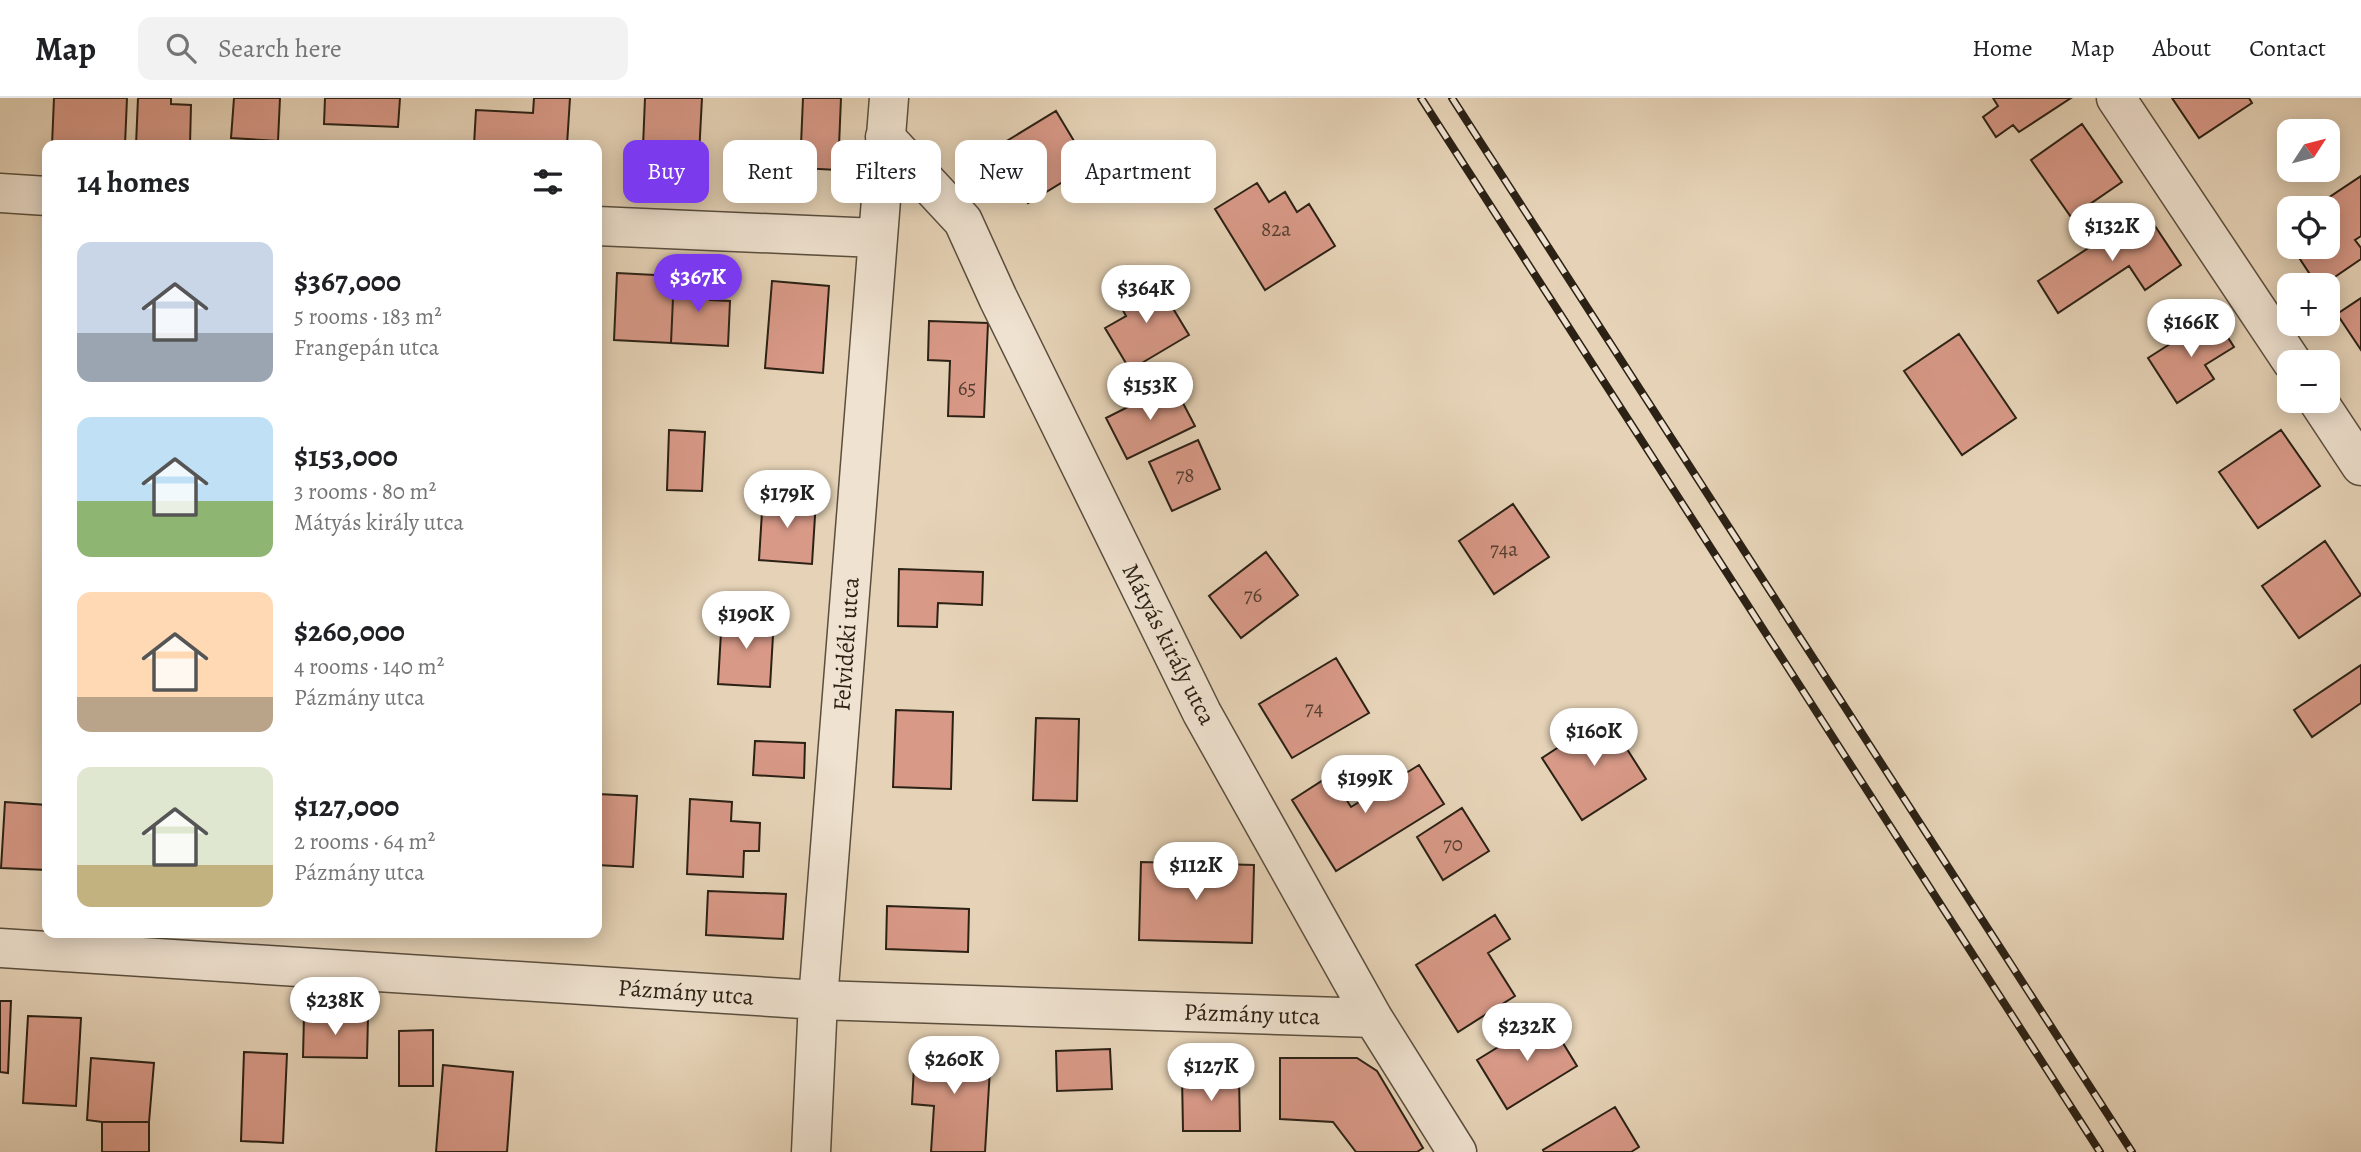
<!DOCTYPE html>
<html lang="en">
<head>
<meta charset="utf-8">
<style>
	:root { --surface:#fff; --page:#f2f2f2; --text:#202124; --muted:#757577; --line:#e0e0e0; --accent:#7c3aed }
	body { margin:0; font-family:Alegreya,serif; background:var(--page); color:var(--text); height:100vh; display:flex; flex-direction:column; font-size:26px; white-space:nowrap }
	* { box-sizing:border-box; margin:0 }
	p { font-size:23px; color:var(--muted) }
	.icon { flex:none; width:38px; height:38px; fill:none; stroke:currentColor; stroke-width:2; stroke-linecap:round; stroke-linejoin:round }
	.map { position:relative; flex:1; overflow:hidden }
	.panel { position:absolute; left:42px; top:42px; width:560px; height:798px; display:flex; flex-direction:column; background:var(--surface); border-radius:14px; box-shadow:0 4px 18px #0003 }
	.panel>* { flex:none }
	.banner { position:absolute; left:623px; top:42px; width:665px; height:63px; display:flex; gap:14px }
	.needle { width:46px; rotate:54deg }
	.tools { position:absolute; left:2277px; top:21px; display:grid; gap:14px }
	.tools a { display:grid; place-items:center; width:63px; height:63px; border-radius:14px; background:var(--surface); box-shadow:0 4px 18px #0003; font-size:35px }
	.price { position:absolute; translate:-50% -60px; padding:0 16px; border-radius:24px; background:#fff; color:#222; font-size:23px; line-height:46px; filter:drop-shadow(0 2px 4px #0008) }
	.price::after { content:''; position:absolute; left:50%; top:42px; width:21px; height:16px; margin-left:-10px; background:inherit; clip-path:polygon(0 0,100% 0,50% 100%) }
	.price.active { background:var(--accent); color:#fff }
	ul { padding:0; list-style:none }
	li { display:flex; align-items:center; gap:21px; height:175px; padding:0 35px }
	li span { display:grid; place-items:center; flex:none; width:196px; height:140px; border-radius:14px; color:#555 }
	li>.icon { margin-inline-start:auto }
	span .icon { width:84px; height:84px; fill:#fffc; stroke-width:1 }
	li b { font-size:30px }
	h2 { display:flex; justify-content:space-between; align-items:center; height:84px; padding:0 35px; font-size:30px }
	.pill { padding:0 24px; border-radius:14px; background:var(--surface); box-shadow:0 4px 18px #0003; font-size:24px; line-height:63px }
	.pill.active { background:var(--accent); color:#fff }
	header { display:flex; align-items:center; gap:42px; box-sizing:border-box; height:98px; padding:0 35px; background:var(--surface); border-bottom:2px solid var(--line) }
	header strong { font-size:33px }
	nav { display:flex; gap:38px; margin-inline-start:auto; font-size:24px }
	.search { width:490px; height:63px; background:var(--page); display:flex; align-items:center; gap:18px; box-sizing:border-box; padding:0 24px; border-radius:14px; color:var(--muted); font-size:26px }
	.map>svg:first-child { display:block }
	.building { fill:#d89987; stroke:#2b2115; stroke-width:2 }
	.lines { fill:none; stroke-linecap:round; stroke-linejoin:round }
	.minor-casing { stroke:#5a4e3e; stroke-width:41 }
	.minor { stroke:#efe2d0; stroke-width:38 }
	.rail-casing { stroke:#2b2115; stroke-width:8 }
	.rail { stroke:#efe2d0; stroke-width:5; stroke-dasharray:16; stroke-linecap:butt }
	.labels { text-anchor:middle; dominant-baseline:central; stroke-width:5; stroke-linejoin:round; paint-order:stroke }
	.number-label { font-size:21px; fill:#563f32 }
	.street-label { font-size:24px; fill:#2b2115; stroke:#efe2d0 }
</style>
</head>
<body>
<header>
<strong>Map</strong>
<div class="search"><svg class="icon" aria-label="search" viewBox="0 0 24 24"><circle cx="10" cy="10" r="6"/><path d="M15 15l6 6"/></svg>Search here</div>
<nav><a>Home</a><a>Map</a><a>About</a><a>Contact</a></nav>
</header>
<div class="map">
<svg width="2361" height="1054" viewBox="0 0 2361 1054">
	<rect width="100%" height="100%" fill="#e6d3b7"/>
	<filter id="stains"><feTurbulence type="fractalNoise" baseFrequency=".00286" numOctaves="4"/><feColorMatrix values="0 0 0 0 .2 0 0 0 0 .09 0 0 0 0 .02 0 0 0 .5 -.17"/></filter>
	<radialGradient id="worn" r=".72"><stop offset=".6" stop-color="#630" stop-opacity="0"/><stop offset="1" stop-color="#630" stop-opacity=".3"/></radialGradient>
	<path class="building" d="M54 0H127L125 47H52Z
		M138 0H171V6L191 7 190 47H136Z
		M234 0H280L278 43 231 40Z
		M325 0H400L398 29 324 26Z
		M534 0H570L567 47H474L476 12 533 15Z
		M645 0H702L698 76 642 73Z
		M803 0H841L838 72 800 70Z
		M1993 0H2071L2019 34 2013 27 1996 39 1983 19 1998 8Z
		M2172 0H2249L2252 5 2199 40Z
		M1056 13 1089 68 1028 105 995 50Z
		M2082 26 2122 84 2071 119 2031 62Z
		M2361 78V138L2355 142 2361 150V161L2323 187H2317L2292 149H2328V110H2313Z
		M1257 85 1269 104 1285 94 1297 114 1309 106 1335 148 1265 192 1215 111Z
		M2145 113 2181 167 2145 192 2129 168 2058 215 2038 183Z
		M2289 127V145L2280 132Z
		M617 175 674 178 671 245 614 242Z
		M674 178 711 180 710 202 730 203 728 248 671 245Z
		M1154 179 1189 237 1130 272 1105 230 1126 218 1117 201Z
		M772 183 829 188 823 275 765 270Z
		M2361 200V252L2337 216Z
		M2214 218 2234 249 2205 267 2214 281 2177 305 2148 260Z
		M929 223 988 225 984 319 948 318 950 263 928 262Z
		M1959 236 2016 320 1962 357 1904 273Z
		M1173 286 1195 328 1127 361 1106 320Z
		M669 332 705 334 702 393 667 392Z
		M2281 332 2320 388 2258 430 2219 374Z
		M1198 342 1220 391 1172 413 1149 364Z
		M763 398 816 402 812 466 759 462Z
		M1513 406 1549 459 1494 496 1459 443Z
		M2325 443 2361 497 2299 540 2262 488Z
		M1266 454 1298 497 1241 540 1209 498Z
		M899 471 983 474 982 507 938 505 937 529 898 528Z
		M722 517 774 520 770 589 718 586Z
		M1336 560 1369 615 1292 660 1259 606Z
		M2361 567V605L2312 639 2294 612Z
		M896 612 953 614 951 691 893 689Z
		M1606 618 1646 681 1582 722 1542 660Z
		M1036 620 1079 621 1077 703 1033 702Z
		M755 643 805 645 804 680 753 677Z
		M1419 667 1444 706 1336 773 1292 702 1331 677 1351 709Z
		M598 696 637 698 633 769 597 767Z
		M690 701 732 704 731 723 760 725 759 753H744L743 779 687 776Z
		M5 704 47 707V772L1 770Z
		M1462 710 1489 753 1443 782 1417 739Z
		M1141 764 1254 767 1252 845 1139 842Z
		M708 793 786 796 783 841 706 837Z
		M887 808 969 811 968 854 886 851Z
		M1495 817 1510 841 1488 855 1515 898 1458 934 1416 867Z
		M0 903H11L8 975 0 974Z
		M304 917 368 919 367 960 303 959Z
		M28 918 81 920 76 1008 23 1005Z
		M1547 919 1577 968 1507 1011 1477 962Z
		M433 932V988H399V933Z
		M915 949 991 954 985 1054H931L934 1008 912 1006Z
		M1110 951 1112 991 1057 993 1056 953Z
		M244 954 287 956 283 1045 241 1043Z
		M91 960 154 965 149 1024H102L87 1022Z
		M1280 960H1357L1377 973 1423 1050 1417 1054H1356L1333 1024 1280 1021Z
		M443 967 513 974 507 1054H436Z
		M1182 977H1239L1240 1033H1183Z
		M1615 1009 1639 1049 1631 1054H1544L1543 1052Z
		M102 1024H149V1054H102Z"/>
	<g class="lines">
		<defs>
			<path id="minor" d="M2116 0 2292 264
				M885 39 963 123 998 200 1202 615 1373 920 1457 1054
				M0 95 47 98
				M597 128 877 140
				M2318 303 2361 368
				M0 850 818 902 1373 920
				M811 1054 818 902 889 0"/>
		</defs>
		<use href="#minor" class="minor-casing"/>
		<use href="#minor" class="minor"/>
		<defs>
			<path id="rail" d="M1421 0 2100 1054
				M1452 0 2132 1054"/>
		</defs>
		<use href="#rail" class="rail-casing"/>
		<use href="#rail" class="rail"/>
	</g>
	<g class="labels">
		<g class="number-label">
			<text x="1276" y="131">82a</text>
			<text x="967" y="290">65</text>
			<text x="1185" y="377">78</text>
			<text x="1504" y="451">74a</text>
			<text x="1253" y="497">76</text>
			<text x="1314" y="610">74</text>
			<text x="1453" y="746">70</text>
		</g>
		<g class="street-label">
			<text transform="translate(846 546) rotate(-86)">Felvidéki utca</text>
			<text transform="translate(1169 546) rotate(63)">Mátyás király utca</text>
			<text transform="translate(686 894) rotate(4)">Pázmány utca</text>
			<text transform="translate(1252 916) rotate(2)">Pázmány utca</text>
		</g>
	</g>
	<rect width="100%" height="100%" filter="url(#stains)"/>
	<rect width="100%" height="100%" fill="url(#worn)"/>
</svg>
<div class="tools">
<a><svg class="needle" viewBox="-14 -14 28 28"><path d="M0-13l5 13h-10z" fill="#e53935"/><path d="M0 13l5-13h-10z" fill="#757577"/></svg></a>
<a><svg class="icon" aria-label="locate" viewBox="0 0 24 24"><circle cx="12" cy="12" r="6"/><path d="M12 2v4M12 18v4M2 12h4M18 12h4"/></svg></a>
<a>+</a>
<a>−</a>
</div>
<b class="price" style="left:2112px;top:165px">$132K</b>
<b class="price active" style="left:698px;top:216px">$367K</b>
<b class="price" style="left:1146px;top:227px">$364K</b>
<b class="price" style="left:2191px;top:261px">$166K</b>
<b class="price" style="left:1150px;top:324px">$153K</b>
<b class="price" style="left:787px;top:432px">$179K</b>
<b class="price" style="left:746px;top:553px">$190K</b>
<b class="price" style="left:1594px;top:670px">$160K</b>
<b class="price" style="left:1365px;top:717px">$199K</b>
<b class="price" style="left:1196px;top:804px">$112K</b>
<b class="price" style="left:335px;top:939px">$238K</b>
<b class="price" style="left:1527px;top:965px">$232K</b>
<b class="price" style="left:954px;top:998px">$260K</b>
<b class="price" style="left:1211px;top:1005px">$127K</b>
<div class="banner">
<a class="pill active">Buy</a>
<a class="pill">Rent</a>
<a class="pill">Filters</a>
<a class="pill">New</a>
<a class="pill">Apartment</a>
</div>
<section class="panel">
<h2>14 homes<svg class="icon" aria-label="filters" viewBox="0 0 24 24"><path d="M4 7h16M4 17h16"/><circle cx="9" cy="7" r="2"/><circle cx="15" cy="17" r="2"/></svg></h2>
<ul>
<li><span style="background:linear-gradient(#c9d6e8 65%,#9aa5b1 0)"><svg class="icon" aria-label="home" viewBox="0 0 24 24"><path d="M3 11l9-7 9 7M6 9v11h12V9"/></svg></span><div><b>$367,000</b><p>5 rooms · 183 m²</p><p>Frangepán utca</p></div></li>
<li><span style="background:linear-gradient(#bfe0f5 60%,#8fb573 0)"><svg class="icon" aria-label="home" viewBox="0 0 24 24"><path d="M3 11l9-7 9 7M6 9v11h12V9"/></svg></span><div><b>$153,000</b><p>3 rooms · 80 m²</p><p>Mátyás király utca</p></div></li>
<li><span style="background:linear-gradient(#ffd9b3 75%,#b9a48a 0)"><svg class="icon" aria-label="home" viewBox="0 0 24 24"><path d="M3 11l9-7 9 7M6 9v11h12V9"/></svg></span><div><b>$260,000</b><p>4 rooms · 140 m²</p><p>Pázmány utca</p></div></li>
<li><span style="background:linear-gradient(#dfe7d0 70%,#c2b280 0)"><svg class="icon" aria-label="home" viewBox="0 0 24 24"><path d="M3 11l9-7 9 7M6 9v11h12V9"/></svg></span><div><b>$127,000</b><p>2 rooms · 64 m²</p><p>Pázmány utca</p></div></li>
</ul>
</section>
</div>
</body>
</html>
